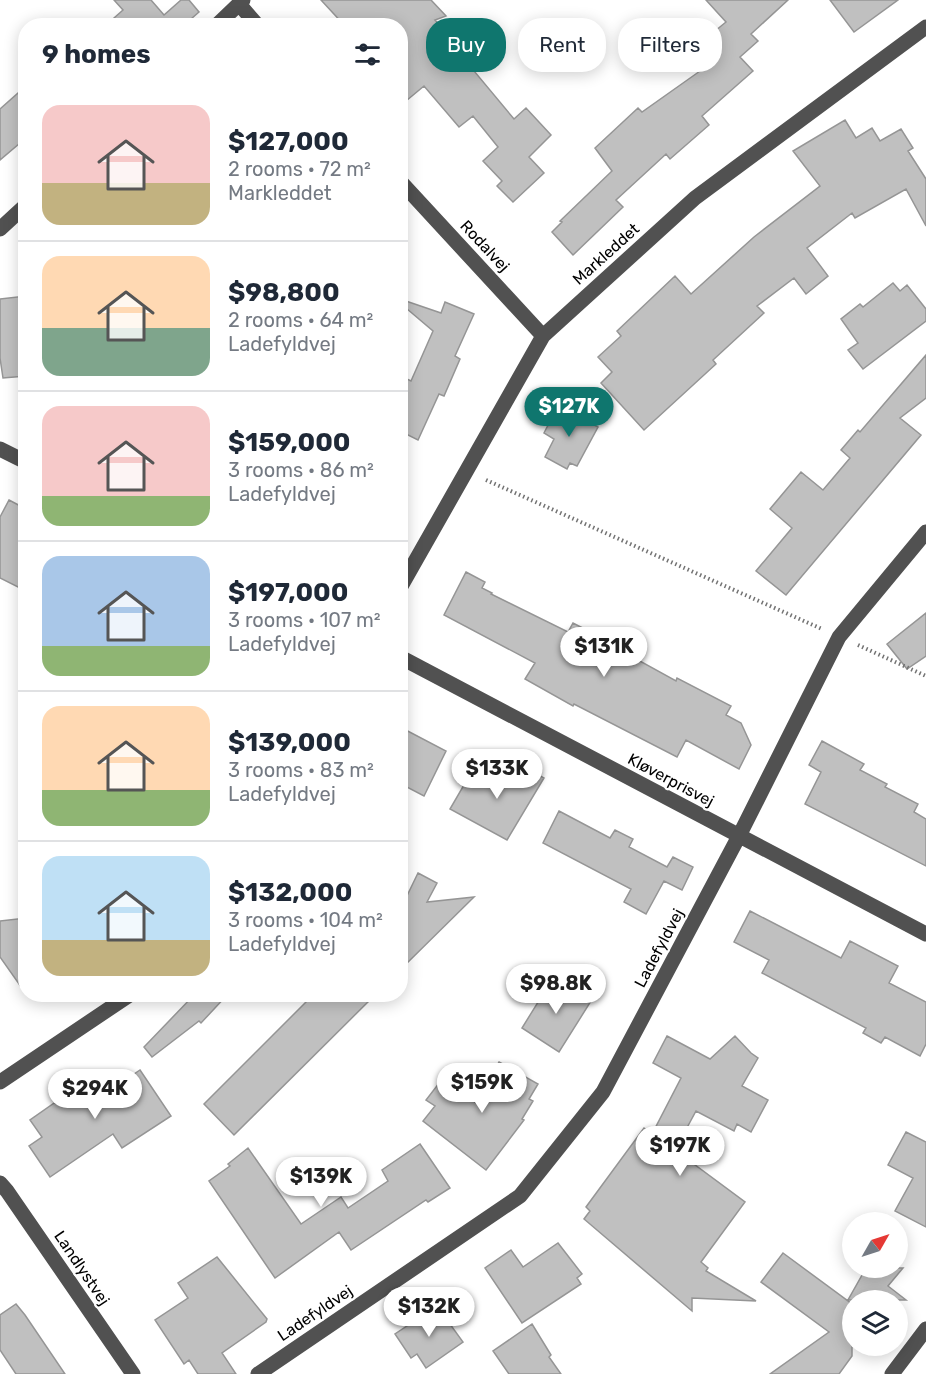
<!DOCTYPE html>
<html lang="en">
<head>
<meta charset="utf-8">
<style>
	:root { --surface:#fff; --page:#f6f6f7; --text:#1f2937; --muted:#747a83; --line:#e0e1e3; --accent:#0f766e }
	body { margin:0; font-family:Rubik,sans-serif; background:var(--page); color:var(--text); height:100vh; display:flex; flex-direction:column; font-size:22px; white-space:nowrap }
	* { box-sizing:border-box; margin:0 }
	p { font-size:20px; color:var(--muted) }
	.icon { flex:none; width:33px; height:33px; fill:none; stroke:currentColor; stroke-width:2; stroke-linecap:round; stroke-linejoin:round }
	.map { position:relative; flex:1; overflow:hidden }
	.sheet { position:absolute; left:18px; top:18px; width:390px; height:984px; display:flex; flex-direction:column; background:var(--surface); border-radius:24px; box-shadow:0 3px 15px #0003 }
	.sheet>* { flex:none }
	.top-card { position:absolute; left:426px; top:18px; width:410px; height:54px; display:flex; gap:12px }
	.needle { width:39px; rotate:51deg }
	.buttons { position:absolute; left:842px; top:1212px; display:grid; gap:12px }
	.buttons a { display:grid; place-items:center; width:66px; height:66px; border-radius:50%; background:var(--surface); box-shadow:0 3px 15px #0003; font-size:30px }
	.price { position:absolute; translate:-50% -51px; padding:0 14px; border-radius:21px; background:#fff; color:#222; font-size:20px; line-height:39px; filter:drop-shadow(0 2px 3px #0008) }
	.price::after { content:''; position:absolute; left:50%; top:36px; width:18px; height:14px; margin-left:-9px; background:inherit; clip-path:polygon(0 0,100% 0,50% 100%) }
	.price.active { background:var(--accent); color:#fff }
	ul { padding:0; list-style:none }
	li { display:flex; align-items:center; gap:18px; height:150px; padding:0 24px }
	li+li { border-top:2px solid var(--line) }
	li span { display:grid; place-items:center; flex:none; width:168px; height:120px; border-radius:18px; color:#555 }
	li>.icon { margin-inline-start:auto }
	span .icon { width:72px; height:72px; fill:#fffc; stroke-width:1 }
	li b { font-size:26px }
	h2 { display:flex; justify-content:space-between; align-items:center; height:72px; padding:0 24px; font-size:26px }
	.chip { padding:0 21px; border-radius:24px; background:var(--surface); box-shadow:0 3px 15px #0003; font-size:21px; line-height:54px }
	.chip.active { background:var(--accent); color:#fff }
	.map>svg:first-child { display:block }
	.building { fill:#c0c0c0; stroke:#959595; stroke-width:1.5 }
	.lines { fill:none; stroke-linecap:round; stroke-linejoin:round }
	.path { stroke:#737373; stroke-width:4; stroke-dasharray:1.5 3; stroke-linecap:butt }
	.minor { stroke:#515151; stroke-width:15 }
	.labels { text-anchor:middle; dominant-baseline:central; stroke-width:4.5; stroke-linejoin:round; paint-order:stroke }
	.street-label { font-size:16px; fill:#000; stroke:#fff }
</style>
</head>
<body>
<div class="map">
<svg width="926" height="1374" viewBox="0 0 926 1374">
	<rect width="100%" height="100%" fill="#fff"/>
	<path class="building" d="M114 0H151L164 15 181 0H189L199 12 183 26H105L123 10Z
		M321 0H431L446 16 435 20 458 44 454 47 514 119 526 108 551 135 529 157 544 173 513 202 497 186 502 181 483 161 498 147 473 116 459 127 424 86 400 106V26H345Z
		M706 0H788L751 34 758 41 740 57 753 71 702 116 709 125 670 159 666 154 616 200 623 207 573 255 552 232 562 222 560 221 612 171 595 148 638 108 642 112 700 71 693 64 696 62 688 53 726 22Z
		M830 0H898L854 32Z
		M26 86V138L0 160V109Z
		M845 120 856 138 872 128 880 141 901 129 913 148 908 151 926 179V226L906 189 855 218 852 213 807 248 828 276 806 294 794 278 757 306 764 313 713 360 716 364 644 430 601 383 612 372 598 357 621 336 617 331 675 276 691 294 754 237 820 186 793 151Z
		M893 283 900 291 907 285 926 309V321L863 369 848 350 858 343 841 319 860 304 863 307Z
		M26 296V376L3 378 0 358V299Z
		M400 299 441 313 445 302 474 314 455 356 460 359 444 396 439 394 418 440 400 431V393L407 379 411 381 433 331 400 303Z
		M926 355V398L900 418 921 435 786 595 756 571 792 528 770 509 801 472 823 490 850 458 841 450 858 430 860 432Z
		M558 406 598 427 577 466 570 463 567 469 545 457 554 439 544 433Z
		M9 500 26 509V591L0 578V517Z
		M466 572 485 582 482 588 492 593 491 594 568 632 573 623 608 641 611 636 631 647 627 654 676 681 677 678 731 706 726 715 741 723 751 745 739 769 686 740 677 757 574 704 573 706 525 679 535 663 444 615Z
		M926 613V656L907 669 887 644Z
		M400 727 446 751 424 796 401 784 407 772 400 769Z
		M822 741 864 764 860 770 887 784 885 787 918 804 914 812 926 819V866L805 804 821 772 809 765Z
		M521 765 544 778 507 840 450 809 475 766 506 783 509 777 514 779Z
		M559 811 610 838 615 830 633 839 629 847 667 867 673 857 693 867 682 890 664 881 646 914 624 902 631 889 543 843Z
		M418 873 437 883 427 902 474 897 400 970V904H403Z
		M750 911 841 958 850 941 898 966 889 983 926 1002V1044L920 1056 885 1037 881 1043 863 1033 866 1028 762 973 769 960 734 942Z
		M26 918V994L0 957V921Z
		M553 978 591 1001 559 1052 522 1028Z
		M195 994H228L201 1023 199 1021 152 1057 144 1047Z
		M314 994H376L234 1135 204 1104Z
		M667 1036 710 1059 735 1036 751 1053 758 1058 742 1086 768 1100 751 1132 737 1124 734 1131 696 1111 675 1150 745 1202 701 1262 708 1268 706 1271 756 1301 692 1298V1311L584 1219 590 1211 586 1207 644 1128 652 1134 681 1078 653 1063Z
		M499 1062 538 1084 529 1099 533 1101 522 1119 524 1120 486 1170 423 1121 435 1106 426 1100 443 1078 476 1103Z
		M140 1070 171 1116 122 1148 113 1134 50 1177 29 1146 42 1137 30 1120 97 1073 109 1091Z
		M906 1132 926 1142V1227L895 1211 913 1178 888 1165Z
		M420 1144 450 1188 428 1202 426 1200 351 1250 339 1232 275 1278 209 1181 230 1166 228 1164 248 1148 301 1224 341 1197 348 1208 388 1181 382 1170Z
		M558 1243 582 1274 577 1278 581 1284 522 1323 485 1268 511 1250 523 1267Z
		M783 1253 852 1304V1356L839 1374H770L829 1332 761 1282Z
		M217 1257 267 1319 266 1322 222 1353 236 1374H198L189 1360 184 1364 155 1320 188 1298 178 1283Z
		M866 1268H903L888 1286 906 1300H848Z
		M16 1304 25 1315 65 1374H16L0 1350V1315Z
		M434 1308 439 1315 442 1313 463 1342 426 1368 417 1354 411 1358 395 1334Z
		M532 1324 551 1355 549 1357 561 1374H509L493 1351Z"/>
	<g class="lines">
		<path class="path" d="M486 480 822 629
			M858 645 926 676"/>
		<path class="minor" d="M239 4 258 26
			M216 26 243 0
			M400 181 543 336
			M0 229 26 205
			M0 449 26 462
			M400 588 543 336 695 198 926 27
			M400 657 926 934
			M0 1082 131 994
			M0 1183 7 1191 133 1374
			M258 1374 520 1196 603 1092 739 836 839 637 926 532
			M892 1374 926 1329"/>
	</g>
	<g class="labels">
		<g class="street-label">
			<text transform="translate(485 246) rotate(47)">Rodalvej</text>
			<text transform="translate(606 254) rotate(-42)">Markleddet</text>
			<text transform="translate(671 780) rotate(28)">Kløverprisvej</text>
			<text transform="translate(659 948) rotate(-62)">Ladefyldvej</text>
			<text transform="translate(82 1268) rotate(56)">Landlystvej</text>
			<text transform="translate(315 1313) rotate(-34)">Ladefyldvej</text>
		</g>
	</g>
</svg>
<div class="buttons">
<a><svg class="needle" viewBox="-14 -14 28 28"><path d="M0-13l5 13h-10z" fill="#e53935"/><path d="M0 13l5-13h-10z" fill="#747a83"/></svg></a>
<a><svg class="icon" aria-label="layers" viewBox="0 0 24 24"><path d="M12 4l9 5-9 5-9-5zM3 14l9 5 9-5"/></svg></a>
</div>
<b class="price active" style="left:569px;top:438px">$127K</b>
<b class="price" style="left:604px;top:678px">$131K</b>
<b class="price" style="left:497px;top:800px">$133K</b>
<b class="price" style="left:556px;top:1015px">$98.8K</b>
<b class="price" style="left:482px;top:1114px">$159K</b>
<b class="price" style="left:95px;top:1120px">$294K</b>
<b class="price" style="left:680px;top:1177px">$197K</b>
<b class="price" style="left:321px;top:1208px">$139K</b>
<b class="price" style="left:429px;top:1338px">$132K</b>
<div class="top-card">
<a class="chip active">Buy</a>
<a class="chip">Rent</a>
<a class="chip">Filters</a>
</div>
<section class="sheet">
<h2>9 homes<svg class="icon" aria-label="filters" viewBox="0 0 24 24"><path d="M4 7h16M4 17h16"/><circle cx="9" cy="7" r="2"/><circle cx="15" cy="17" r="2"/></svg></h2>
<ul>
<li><span style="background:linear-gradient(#f6c9c9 65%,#c2b280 0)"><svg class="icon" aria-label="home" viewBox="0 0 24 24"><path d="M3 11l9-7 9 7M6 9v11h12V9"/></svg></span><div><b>$127,000</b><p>2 rooms · 72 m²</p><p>Markleddet</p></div></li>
<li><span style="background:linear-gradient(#ffd9b3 60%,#7fa58c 0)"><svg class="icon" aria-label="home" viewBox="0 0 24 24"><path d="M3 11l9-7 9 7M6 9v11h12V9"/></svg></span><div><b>$98,800</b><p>2 rooms · 64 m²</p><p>Ladefyldvej</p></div></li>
<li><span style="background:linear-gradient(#f6c9c9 75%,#8fb573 0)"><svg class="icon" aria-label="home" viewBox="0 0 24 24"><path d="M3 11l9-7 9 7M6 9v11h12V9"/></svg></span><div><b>$159,000</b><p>3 rooms · 86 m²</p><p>Ladefyldvej</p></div></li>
<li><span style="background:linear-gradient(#a9c7e8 75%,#8fb573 0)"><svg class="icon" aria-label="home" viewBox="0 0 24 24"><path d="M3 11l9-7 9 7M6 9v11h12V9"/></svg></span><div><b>$197,000</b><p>3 rooms · 107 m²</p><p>Ladefyldvej</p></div></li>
<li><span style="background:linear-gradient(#ffd9b3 70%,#8fb573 0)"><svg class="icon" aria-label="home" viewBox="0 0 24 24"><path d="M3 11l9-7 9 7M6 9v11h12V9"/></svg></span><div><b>$139,000</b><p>3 rooms · 83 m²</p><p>Ladefyldvej</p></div></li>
<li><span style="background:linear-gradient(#bfe0f5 70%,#c2b280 0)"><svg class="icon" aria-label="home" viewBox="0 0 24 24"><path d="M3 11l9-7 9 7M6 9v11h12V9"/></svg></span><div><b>$132,000</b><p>3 rooms · 104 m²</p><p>Ladefyldvej</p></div></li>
</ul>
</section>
</div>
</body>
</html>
